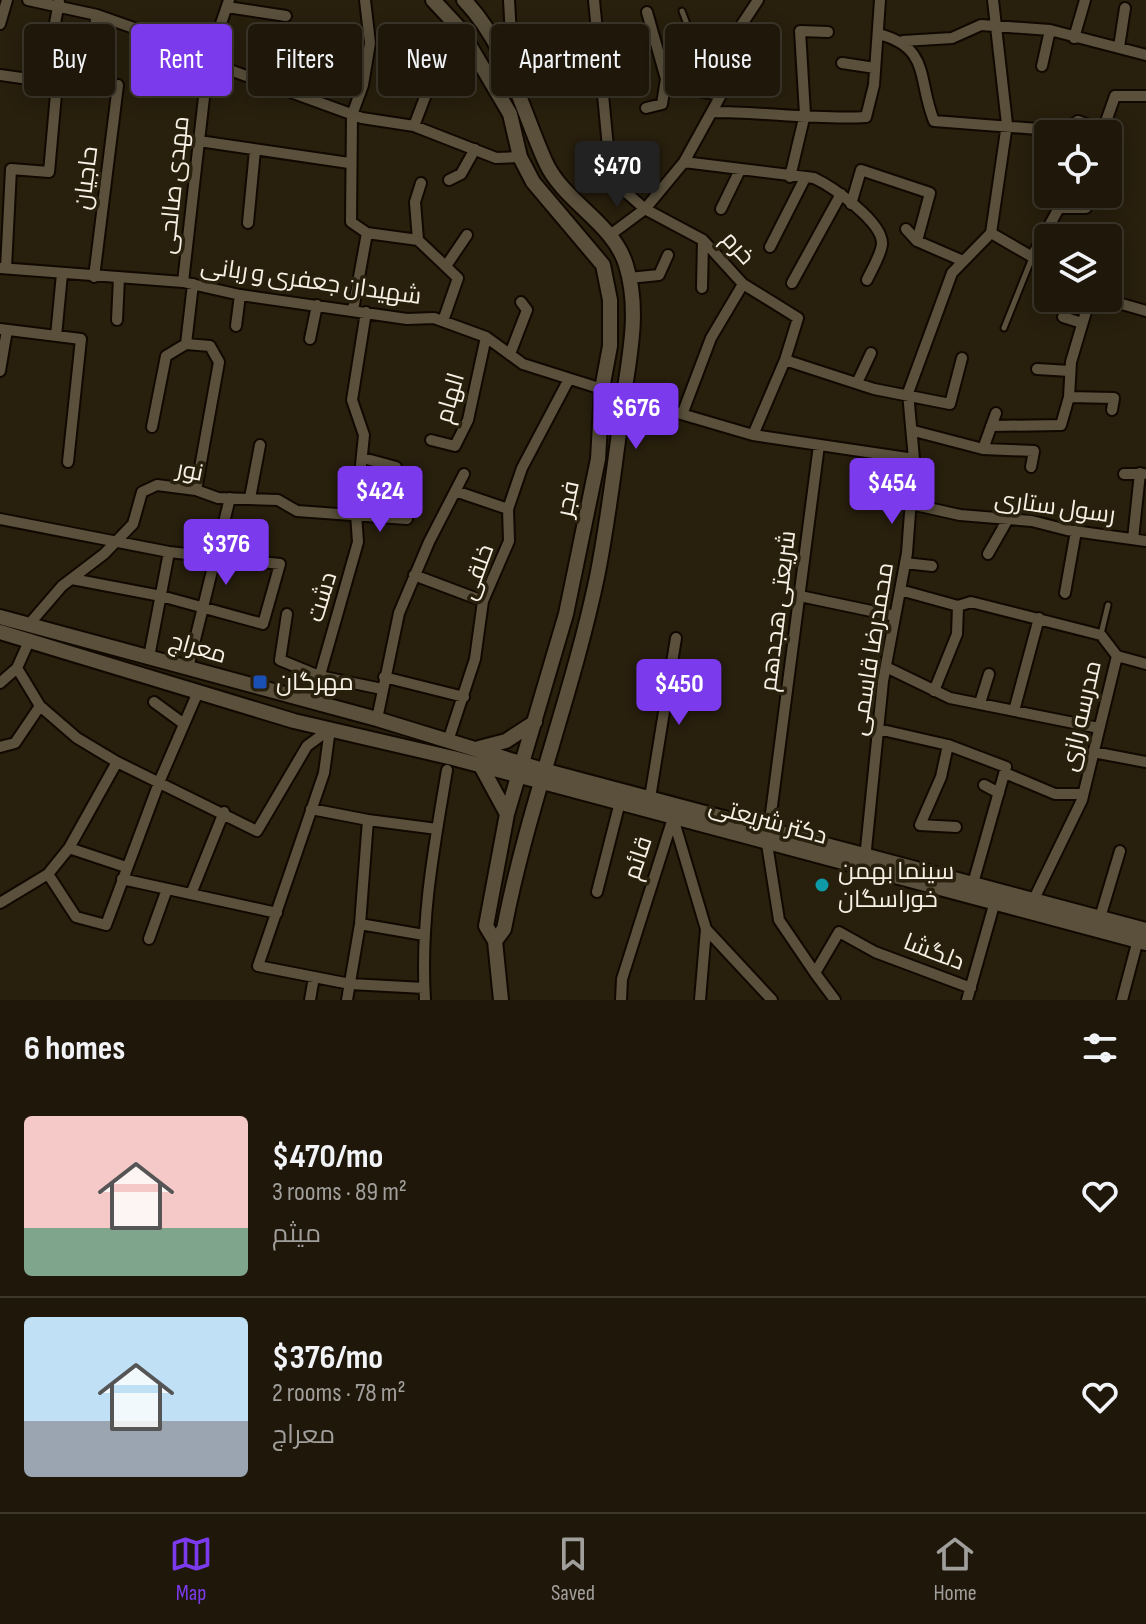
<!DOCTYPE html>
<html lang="en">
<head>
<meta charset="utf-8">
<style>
	:root { --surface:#1e170a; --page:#2b2418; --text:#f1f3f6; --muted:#a19f9c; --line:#3c362b; --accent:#7c3aed }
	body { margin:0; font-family:"Sofia Sans Condensed",Cairo,sans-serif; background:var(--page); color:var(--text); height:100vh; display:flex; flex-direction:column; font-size:30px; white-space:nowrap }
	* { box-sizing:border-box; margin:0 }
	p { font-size:26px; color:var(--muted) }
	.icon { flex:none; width:44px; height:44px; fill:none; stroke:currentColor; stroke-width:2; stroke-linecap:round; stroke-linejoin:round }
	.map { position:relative; height:1000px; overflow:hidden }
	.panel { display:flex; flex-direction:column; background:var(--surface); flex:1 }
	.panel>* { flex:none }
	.top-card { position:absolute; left:24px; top:24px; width:1098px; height:72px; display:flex; gap:16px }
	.controls { position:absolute; left:1034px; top:120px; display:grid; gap:16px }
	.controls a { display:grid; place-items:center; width:88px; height:88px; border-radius:8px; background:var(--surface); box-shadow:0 4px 20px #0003,0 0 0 2px var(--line); font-size:40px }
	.price { position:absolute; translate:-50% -68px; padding:0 18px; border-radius:8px; background:var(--accent); color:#fff; font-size:26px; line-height:52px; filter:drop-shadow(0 2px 4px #0008) }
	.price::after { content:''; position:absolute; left:50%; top:48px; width:24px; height:18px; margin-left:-12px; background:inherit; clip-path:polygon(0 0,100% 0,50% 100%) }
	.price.current { background:#222; color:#fff }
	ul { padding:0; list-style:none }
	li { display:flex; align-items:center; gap:24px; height:200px; padding:0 24px }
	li+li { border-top:2px solid var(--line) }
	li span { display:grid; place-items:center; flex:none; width:224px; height:160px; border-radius:8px; color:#555 }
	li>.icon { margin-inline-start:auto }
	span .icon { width:96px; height:96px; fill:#fffc; stroke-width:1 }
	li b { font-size:34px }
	h2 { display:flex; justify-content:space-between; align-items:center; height:96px; padding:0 24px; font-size:34px }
	.tag { padding:0 28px; border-radius:8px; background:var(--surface); box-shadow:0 4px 20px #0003,0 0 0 2px var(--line); font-size:28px; line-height:72px }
	.tag.current { background:var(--accent); color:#fff }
	.dock { display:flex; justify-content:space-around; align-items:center; height:112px; border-top:2px solid var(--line); background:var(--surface); font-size:22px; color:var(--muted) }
	.dock a { display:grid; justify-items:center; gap:4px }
	.dock .current { color:var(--accent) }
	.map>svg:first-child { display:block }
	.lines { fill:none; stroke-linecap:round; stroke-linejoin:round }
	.service-casing { stroke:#110900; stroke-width:9 }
	.minor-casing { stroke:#110900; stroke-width:14 }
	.secondary-casing { stroke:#110900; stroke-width:18 }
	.service { stroke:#5a503c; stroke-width:5 }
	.minor { stroke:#5a503c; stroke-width:10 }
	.secondary { stroke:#5a503c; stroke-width:14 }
	.transit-dot { fill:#1a4fb4; stroke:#281f0d; stroke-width:3 }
	.culture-dot { fill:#0f9aa8; stroke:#281f0d; stroke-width:3 }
	.labels { text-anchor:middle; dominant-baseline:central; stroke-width:7; stroke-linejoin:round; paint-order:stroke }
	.street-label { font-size:24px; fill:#f7f1e5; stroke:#281f0d }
	.poi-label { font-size:24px; fill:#f7f1e5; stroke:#281f0d; text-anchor:start }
</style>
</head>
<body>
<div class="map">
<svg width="1146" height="1000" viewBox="0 0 1146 1000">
	<rect width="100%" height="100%" fill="#281f0d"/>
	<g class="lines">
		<defs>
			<path id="service" d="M682 11 695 45 712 40 728 44
				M1004 328 1032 258
				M1101 634 1108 605"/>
			<path id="minor" d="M28 0 97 15 162 38 208 62 362 118 414 126 496 158 520 157
				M365 0 370 43 363 85 352 115 351 222 367 233 418 240 458 278 443 321
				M509 0 513 74
				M594 0 611 179 645 209 703 240 743 284 798 318 785 360 753 435
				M227 7 286 16
				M647 12 666 79 682 88 721 95
				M0 24 7 0
				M879 34C931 48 917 79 934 121L1063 131V134
				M1074 38 1085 0
				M52 39 59 2
				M903 41 952 38 981 25 1050 30 1146 55
				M1119 47 1125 8
				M90 52 97 15
				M842 63 875 68
				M1042 66 1050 30
				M0 75 57 83 49 172 11 169 6 268
				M646 108 662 104 666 79
				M714 112C764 112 816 120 866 117L874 85 880 0
				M414 126 430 84
				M1063 131 1078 121 1103 130 1115 96H1146
				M199 141 349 163
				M684 162 814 178C833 187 883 222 882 244 881 255 871 271 867 280
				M790 177 805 114 800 31 828 32
				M449 180 461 174 475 149
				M851 204 861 170 930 193 917 241 963 261
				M1059 208H1086
				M721 209 740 170
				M248 223 255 150
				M906 229 917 241
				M991 233 1007 124 993 0
				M991 233 1048 266
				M610 235 645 209 684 162 721 95 729 44 758 0
				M418 240 415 202 421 183
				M770 247 805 178
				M1033 255 1059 208 1060 194
				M446 266 467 235
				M0 268 183 282 240 295 407 319 434 318 486 337 523 364 602 389
				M94 277 118 85
				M629 278 659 275 668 255
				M183 282 208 62 229 0
				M792 283 841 194
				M193 284 186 344 210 346 219 362 196 490
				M702 288 703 240
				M1101 298 1146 311
				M353 310 367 233
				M1063 317 1082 323
				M117 320 119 278
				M236 326 240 295
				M0 329 81 339 68 462
				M56 336 62 274
				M310 339 317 305
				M510 354 527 310 521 302
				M785 360 874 389 950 404 962 358
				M1037 369 1070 371
				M0 371 7 330
				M857 383 871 353
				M623 397 753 435 914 459
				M1069 397 1114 398 1112 410
				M683 412 711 338 743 284
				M991 426 1061 425 1069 397 1071 362 1090 298
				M152 427 166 356 186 344
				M914 431 983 449 1034 451 1031 467
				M431 440 455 446 468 420 486 337
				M983 449 996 413
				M363 458 396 467
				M1124 474H1144
				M455 491 508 509
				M250 498 260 445
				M911 504 960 515 1032 521 1067 530 1146 541
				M0 519 169 552 280 564 263 624 161 596 72 579
				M1133 539 1140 473
				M988 554 1008 519
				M905 563 932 566
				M414 575 483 601
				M900 590 958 606 971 602 1101 635 1117 656 1082 800 1032 903
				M1065 593 1076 531
				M800 596 895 616
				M287 614 280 660 319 676 382 689
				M31 622 62 586 104 554 133 524 142 492 157 485 196 490 218 498 278 500 297 511 407 519
				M1117 656 1146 664
				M149 657 169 552
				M886 667 950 698 1099 728
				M17 668 40 706 77 738 117 762 257 831 307 746 330 729
				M188 668 230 498
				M384 677 464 697
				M0 683 17 668 30 639
				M934 691 957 634 958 606
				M154 702 184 724
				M312 703 358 542 356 514 364 435 352 400 366 312
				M980 703 989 674
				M1014 711 1039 618
				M377 719 399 613 429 542 464 474
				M330 729 324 773 258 966 350 984 424 988
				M878 729 948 745 1006 767 972 887
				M448 741 475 659 483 601 509 541 508 509 522 468 569 379
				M948 745 941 777 920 825 956 827
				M0 747 15 743 40 706
				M1093 752 1146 762
				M1005 773 1055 794H1083
				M984 785 999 793
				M649 804 676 638
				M311 809 368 820 360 924 347 1000
				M368 820 437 829
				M69 848 126 867
				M865 859 883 681 907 553 914 459 908 393 952 273 991 233
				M48 874 76 917 106 925 160 780 198 692
				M122 879 277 913
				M597 892 621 798
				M191 894 224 812
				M0 903 48 874 69 848 117 762
				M1099 921 1120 851
				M360 924 424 935
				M706 929 772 1000
				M149 939 167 889
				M815 973 779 920 767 844 819 445
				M310 1000 314 977
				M425 1000C420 921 434 847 447 770
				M621 1000 622 979 673 818 706 929 700 1000
				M835 1000 815 973 839 932 875 952 971 988
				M967 1000 996 898
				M1122 1000 1139 936"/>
			<path id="secondary" d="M433 0 460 29 510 114 520 157 533 182 603 265 610 300V346L602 389 598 459 566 614 507 814 486 926 495 941 501 1000
				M464 0C507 45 520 105 545 161 563 202 613 222 626 265 641 313 628 361 622 409 615 465 608 522 597 577 572 696 527 809 504 929L495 941
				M0 617 377 719 543 770 1146 930
				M0 632 294 721 453 758 1146 943
				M479 748 506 741 535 722
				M482 768 507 814"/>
		</defs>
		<use href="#service" class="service-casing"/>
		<use href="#minor" class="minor-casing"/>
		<use href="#secondary" class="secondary-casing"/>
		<use href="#service" class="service"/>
		<use href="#minor" class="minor"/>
		<use href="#secondary" class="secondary"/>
	</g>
	<rect class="transit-dot" x="252" y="674" width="16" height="16" rx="4"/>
	<circle class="culture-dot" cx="822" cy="885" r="8"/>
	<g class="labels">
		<g class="street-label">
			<text transform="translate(86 178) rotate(-83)">حاجیان</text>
			<text transform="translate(174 185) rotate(-84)">مهدی صالحی</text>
			<text transform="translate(738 248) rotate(48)">خرم</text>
			<text transform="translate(311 281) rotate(8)">شهیدان جعفری و ربانی</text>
			<text transform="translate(450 398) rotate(-74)">الهام</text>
			<text transform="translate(190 471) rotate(11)">نور</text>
			<text transform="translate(568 499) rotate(-78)">فجر</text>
			<text transform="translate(1055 507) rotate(8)">رسول ستاری</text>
			<text transform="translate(477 572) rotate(-70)">خلقی</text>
			<text transform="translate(322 597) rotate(-73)">دشت</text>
			<text transform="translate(778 611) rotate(-83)">شریعتی هجدهم</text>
			<text transform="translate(198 648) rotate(16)">معراج</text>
			<text transform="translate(872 649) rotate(-81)">محمدرضا قاسمی</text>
			<text transform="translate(1081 716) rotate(-77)">مدرسه رازی</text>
			<text transform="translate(768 821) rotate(15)">دکتر شریعتی</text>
			<text transform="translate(638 858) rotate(-72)">قائم</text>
			<text transform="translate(934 952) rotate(21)">دلگشا</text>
		</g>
		<g class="poi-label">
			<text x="276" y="682">مهرگان</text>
			<text x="838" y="871">سینما بهمن<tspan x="838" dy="28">خوراسگان</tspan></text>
		</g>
	</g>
</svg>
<div class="controls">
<a><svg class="icon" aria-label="locate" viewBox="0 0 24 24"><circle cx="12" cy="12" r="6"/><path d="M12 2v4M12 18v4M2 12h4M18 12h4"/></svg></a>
<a><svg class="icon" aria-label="layers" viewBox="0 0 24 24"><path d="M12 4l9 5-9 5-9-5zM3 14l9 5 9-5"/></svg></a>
</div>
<b class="price current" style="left:617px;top:209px">$470</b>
<b class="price" style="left:636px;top:451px">$676</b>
<b class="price" style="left:892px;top:526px">$454</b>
<b class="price" style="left:380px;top:534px">$424</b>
<b class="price" style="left:226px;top:587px">$376</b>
<b class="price" style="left:679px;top:727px">$450</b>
<div class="top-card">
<a class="tag">Buy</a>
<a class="tag current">Rent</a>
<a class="tag">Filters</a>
<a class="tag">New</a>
<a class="tag">Apartment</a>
<a class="tag">House</a>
</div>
</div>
<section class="panel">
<h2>6 homes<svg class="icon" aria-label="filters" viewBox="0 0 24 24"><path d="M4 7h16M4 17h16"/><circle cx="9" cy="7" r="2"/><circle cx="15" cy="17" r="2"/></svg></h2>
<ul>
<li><span style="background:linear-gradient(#f6c9c9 70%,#7fa58c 0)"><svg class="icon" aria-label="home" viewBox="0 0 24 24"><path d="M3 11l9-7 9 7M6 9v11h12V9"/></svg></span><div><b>$470/mo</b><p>3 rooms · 89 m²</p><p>میثم</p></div><svg class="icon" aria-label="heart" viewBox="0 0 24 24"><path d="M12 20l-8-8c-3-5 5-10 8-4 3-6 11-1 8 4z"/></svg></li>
<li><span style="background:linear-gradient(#bfe0f5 65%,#9aa5b1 0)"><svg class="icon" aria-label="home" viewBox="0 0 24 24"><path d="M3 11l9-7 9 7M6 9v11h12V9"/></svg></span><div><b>$376/mo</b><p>2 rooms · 78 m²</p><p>معراج</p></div><svg class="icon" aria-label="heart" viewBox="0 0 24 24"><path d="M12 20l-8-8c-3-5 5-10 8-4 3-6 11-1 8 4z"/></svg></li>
</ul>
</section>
<nav class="dock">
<a class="current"><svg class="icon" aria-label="map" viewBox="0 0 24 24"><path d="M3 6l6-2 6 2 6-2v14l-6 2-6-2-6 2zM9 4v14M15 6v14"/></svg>Map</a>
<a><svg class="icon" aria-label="saved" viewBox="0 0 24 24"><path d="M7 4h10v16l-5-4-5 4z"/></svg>Saved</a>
<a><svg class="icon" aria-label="home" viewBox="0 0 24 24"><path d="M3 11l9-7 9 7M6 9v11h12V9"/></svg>Home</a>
</nav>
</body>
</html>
